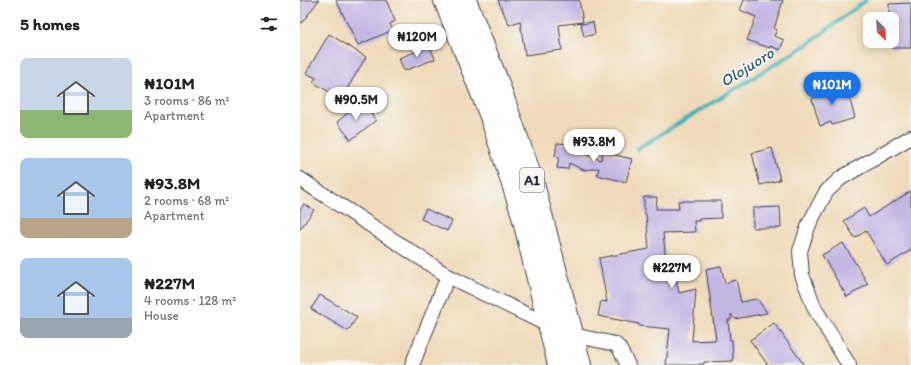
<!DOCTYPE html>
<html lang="en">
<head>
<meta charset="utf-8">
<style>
	:root { --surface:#fff; --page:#f6f6f6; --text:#222; --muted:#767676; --accent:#1a73e8 }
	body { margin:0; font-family:Itim,sans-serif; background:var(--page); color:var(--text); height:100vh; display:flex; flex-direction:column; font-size:15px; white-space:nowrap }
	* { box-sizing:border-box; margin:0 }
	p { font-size:13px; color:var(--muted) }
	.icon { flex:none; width:22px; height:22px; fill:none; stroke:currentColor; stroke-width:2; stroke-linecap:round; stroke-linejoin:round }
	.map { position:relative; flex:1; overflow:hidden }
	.panel { display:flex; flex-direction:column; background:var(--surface); width:300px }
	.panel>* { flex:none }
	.needle { width:26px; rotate:156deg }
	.buttons { position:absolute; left:563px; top:12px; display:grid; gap:8px }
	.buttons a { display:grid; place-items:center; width:36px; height:36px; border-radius:8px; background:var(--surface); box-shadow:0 2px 10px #0003; font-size:20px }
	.price { position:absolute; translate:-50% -34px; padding:0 9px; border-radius:14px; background:#fff; color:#222; font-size:13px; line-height:26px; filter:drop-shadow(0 1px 2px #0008) }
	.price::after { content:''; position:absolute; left:50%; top:24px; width:12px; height:9px; margin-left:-6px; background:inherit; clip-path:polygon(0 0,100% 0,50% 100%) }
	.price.selected { background:var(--accent); color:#fff }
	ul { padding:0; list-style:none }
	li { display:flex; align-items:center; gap:12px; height:100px; padding:0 20px }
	li span { display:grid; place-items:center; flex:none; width:112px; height:80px; border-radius:8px; color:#555 }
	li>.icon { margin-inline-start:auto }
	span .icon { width:48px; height:48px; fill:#fffc; stroke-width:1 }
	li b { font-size:17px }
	h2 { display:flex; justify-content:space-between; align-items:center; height:48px; padding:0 20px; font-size:17px }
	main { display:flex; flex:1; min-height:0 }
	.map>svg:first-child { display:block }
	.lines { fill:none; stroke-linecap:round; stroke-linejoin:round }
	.stream { stroke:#3fb0b6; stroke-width:4 }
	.building { fill:#c2b7e2 }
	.minor-casing { stroke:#413e4e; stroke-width:16 }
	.trunk-casing { stroke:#413e4e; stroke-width:24 }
	.minor { stroke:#fff; stroke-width:14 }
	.trunk { stroke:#fff; stroke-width:22 }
	.labels { text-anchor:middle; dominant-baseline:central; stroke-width:3.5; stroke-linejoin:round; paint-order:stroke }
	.shield { fill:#f6f6f2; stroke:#626272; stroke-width:1 }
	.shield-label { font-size:14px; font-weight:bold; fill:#22223b }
	.water-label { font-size:16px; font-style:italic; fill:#2e5b6c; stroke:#f6f6f2 }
</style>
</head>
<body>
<main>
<section class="panel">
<h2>5 homes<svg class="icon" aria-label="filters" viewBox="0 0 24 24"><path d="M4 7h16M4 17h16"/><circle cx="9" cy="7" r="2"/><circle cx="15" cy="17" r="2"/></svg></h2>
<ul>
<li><span style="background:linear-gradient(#c9d6e8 65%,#8fb573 0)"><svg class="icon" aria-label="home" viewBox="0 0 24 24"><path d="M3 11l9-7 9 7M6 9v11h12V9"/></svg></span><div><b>₦101M</b><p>3 rooms · 86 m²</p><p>Apartment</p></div></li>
<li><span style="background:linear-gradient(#a9c7e8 75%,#b9a48a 0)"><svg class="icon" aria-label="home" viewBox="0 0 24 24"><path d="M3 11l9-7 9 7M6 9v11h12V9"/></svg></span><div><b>₦93.8M</b><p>2 rooms · 68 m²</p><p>Apartment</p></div></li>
<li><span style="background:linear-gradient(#a9c7e8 75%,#9aa5b1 0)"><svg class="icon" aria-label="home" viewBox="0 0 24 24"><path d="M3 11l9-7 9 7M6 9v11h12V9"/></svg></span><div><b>₦227M</b><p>4 rooms · 128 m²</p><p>House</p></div></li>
</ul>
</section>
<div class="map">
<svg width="611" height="365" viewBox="0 0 611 365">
	<rect width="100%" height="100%" fill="#f6f6f2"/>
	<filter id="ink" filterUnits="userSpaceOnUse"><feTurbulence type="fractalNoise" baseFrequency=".025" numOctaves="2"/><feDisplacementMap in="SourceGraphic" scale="8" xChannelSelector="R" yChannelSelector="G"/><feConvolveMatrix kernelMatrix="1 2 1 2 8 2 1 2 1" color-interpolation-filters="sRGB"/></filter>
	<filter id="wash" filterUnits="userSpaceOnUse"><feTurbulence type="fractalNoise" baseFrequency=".012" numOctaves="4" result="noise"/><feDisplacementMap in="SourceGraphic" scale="16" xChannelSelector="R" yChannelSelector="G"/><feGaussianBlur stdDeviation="0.9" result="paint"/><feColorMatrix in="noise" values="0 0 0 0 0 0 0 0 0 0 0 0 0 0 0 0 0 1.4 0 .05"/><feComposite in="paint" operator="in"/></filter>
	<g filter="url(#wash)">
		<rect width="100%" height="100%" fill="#efdbba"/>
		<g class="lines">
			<path class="stream" d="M337 149 508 44 566 0"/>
		</g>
		<g id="blocks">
			<path class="building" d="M0 0H19L0 25Z
				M36 0H86L95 21 90 24 93 30 58 45Z
				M198 0H279L283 22 259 25 262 50 225 55 220 21 209 25Z
				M444 0H483L474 29 477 30 474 36 484 40 480 50 470 46V48L447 40 456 17 440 10Z
				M611 3V48H592V19H589V4Z
				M293 22 295 34 284 37 281 24Z
				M29 34 66 57 41 99 13 82 16 78 6 73Z
				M130 46 135 59 104 71 99 58Z
				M534 83 538 96 548 93 555 118 532 125 531 122 520 126 512 99 516 97 514 89Z
				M61 102 76 120 51 140 37 122Z
				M257 143 271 144V149L301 160 303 152 332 159 326 182 297 175 299 168 284 170 269 163 268 169 257 168 259 157 255 156Z
				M472 148 480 180 460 185 452 153Z
				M611 191V250L587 265 566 231 555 238 544 221 564 208 569 217Z
				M344 197H357L356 209H379L378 201H421V218L399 219V221H394L395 232 363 233 368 281 376 280 379 293 396 289 392 341 416 340 406 269 421 266 425 283 436 280 441 302 456 299 458 300 467 313 435 319 431 314V320H428L430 340H432L433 361 404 362V364H399V365H366L370 329 339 326V324L298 316 301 301 307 302 299 258 349 249 346 214 344 213Z
				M4 204 14 210 0 229V210Z
				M480 207 481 228H453V208Z
				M126 209 152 221 147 231 121 219Z
				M543 243 568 284 547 297 522 255Z
				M20 295 57 317 48 331 11 309Z
				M474 323 504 365H468L450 340Z"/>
		</g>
	</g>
	<g filter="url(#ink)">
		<use href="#blocks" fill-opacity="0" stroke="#413e4e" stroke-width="1"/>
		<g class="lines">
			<defs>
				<path id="minor" d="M0 179 148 276 250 326 255 325
					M273 335 315 344 319 348 328 365
					M112 365 148 276
					M549 365 515 309 502 275 500 251 509 224 526 192 541 178 611 137"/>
				<path id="trunk" d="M145 0 191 116 222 212 259 365
					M165 0 198 84 233 184 280 365"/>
			</defs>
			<use href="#minor" class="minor-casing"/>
			<use href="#trunk" class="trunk-casing"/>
			<use href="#minor" class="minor"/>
			<use href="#trunk" class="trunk"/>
		</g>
	</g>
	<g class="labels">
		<rect class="shield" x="220" y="168" width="24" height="24" rx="3"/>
		<g class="shield-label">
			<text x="232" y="180">A1</text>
		</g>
		<g class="water-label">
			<text transform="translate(447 67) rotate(-32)">Olojuoro</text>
		</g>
	</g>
</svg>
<div class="buttons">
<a><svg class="needle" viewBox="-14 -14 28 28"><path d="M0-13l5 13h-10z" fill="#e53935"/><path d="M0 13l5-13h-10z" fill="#767676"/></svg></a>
</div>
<b class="price" style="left:117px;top:58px">₦120M</b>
<b class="price selected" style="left:532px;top:106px">₦101M</b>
<b class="price" style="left:56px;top:121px">₦90.5M</b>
<b class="price" style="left:294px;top:163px">₦93.8M</b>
<b class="price" style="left:372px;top:289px">₦227M</b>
</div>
</main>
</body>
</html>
